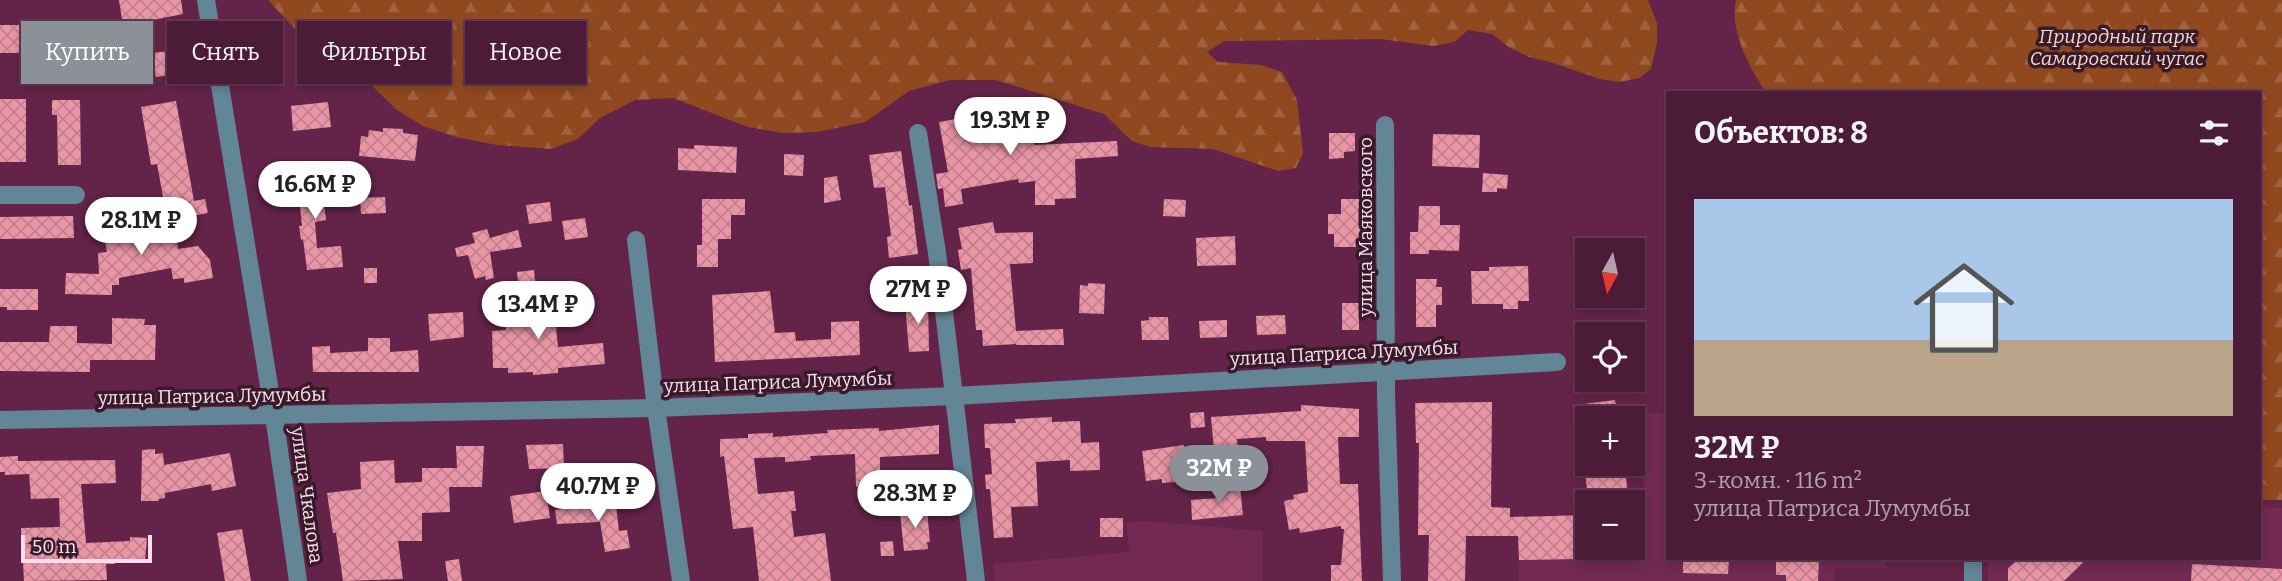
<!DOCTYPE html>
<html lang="ru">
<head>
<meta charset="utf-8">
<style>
	:root { --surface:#4b1b37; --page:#552842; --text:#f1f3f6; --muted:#b2a1ad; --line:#623952; --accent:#8c9099 }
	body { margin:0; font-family:Bitter,serif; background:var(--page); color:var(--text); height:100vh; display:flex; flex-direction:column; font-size:26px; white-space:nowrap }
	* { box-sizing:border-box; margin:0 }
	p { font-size:23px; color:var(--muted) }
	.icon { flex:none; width:38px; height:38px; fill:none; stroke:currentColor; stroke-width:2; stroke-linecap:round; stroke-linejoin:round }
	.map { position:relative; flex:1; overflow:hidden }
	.panel { position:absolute; left:1666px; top:91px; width:595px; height:469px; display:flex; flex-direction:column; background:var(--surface); border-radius:0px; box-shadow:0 4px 10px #0003,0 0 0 2px var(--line) }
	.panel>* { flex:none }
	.top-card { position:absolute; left:21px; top:21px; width:665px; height:63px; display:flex; gap:14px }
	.needle { width:46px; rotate:188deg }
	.controls { position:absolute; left:1575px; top:238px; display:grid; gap:14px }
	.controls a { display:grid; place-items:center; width:70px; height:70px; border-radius:0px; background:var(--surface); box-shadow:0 4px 10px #0003,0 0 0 2px var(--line); font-size:35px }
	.scale { position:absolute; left:21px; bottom:18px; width:131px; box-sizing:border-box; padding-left:7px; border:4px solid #fedeed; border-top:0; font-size:19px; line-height:24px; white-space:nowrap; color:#fedeed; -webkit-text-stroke:5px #381b2b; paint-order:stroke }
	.price { position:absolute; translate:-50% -60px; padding:0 16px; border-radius:24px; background:#fff; color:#222; font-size:23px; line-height:46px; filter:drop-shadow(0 2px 4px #0008) }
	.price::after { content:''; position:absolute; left:50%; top:42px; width:21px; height:16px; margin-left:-10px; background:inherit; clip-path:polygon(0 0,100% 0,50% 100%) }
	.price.on { background:var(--accent); color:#fff }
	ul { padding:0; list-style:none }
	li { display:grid; align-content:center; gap:14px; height:371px; padding:0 28px }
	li+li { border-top:2px solid var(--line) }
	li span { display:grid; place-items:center; height:217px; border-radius:0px; color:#555 }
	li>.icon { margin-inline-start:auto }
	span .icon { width:126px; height:126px; fill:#fffc; stroke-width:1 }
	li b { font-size:30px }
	h2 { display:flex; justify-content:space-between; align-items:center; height:84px; padding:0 28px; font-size:30px }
	.chip { padding:0 24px; border-radius:0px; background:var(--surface); box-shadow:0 4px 10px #0003,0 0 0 2px var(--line); font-size:24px; line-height:63px }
	.chip.on { background:var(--accent); color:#fff }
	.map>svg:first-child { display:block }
	.built { fill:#722a53 }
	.forest { fill:url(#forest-firs) }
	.building { fill:url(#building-cross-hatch) }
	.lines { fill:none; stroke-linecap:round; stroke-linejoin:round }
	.minor { stroke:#638696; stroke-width:18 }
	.labels { text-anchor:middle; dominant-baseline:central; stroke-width:7; stroke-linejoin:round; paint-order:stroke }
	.park-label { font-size:19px; font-style:italic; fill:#f7d9cb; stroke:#381b2b }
	.street-label { font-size:19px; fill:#fedeed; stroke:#381b2b }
</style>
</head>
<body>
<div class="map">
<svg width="2282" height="581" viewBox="0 0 2282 581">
	<defs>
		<pattern id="forest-firs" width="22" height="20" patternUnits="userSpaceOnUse" patternTransform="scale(1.75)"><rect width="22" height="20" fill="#90481f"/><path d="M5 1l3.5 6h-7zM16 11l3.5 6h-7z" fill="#a16240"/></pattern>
		<pattern id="building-cross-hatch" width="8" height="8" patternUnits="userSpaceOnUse" patternTransform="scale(1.75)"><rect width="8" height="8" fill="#e995a5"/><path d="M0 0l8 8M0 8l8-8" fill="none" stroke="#c2808e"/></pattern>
	</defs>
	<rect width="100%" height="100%" fill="#642449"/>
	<path class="built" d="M1636 413H1668V558H1886V568H1834V581H1518L1519 560 1579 559V554L1631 552 1633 502H1629L1628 493 1645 490Z
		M2259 507 2282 508V581H1988V558H2259Z
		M1145 521 1263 531V581H995L993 564 1129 552 1127 523Z"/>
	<path class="forest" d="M268 0H1648L1657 23V43L1651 69 1639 78 1619 82 1600 79 1550 62 1529 57 1510 48 1492 34 1468 30 1454 42 1433 46 1380 39 1224 41 1207 52 1218 62 1261 65 1282 72 1297 100 1303 153 1296 168 1278 171 1213 149 1150 147 1132 141 1104 114 996 80H950L909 91 865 122 817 132 783 133 748 127 673 98 635 100 600 118 578 139 551 149 497 145 456 137 423 126 397 110 341 56 294 28Z
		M1736 0H2282V500H2259V93H1766C1750 67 1729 31 1736 0Z"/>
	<path class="building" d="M119 0H181L183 14 123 26Z
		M0 25H21V53H0Z
		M118 33 122 60 95 63 92 37Z
		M169 51 172 75 156 77 154 68 146 69 144 54Z
		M0 99H26V162H0Z
		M52 100H80L81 165H58L57 115H52Z
		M176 101 194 201 205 199 208 213 192 216 190 202H164L157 164 151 165 141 107Z
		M328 102 331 127 293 131 291 106Z
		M1028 106 1034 145 1117 141 1118 156 1075 159 1076 198 1055 199V205H1035V181L1019 183 1018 179 961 189 963 204 945 207 943 188 938 189 936 174 948 172 939 122Z
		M383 128 403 129V133L418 135 415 161 359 156 361 136 368 137 369 130 383 132Z
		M1329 133H1355V151L1344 152V158L1329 159Z
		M1433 134 1480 135 1479 168 1432 166Z
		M694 145 737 147 736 173 678 170V148L694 149Z
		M901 151 909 206 912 205 918 254 889 258 887 237 891 236 885 187 874 188 869 155Z
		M784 154 804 155 803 176 784 175Z
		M320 166 326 220 315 222 317 248 341 246 343 267 307 270 303 239 301 240 299 226H302L297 178 300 177 299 168Z
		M1483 173 1508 175 1507 189 1497 188V192H1482Z
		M837 176 841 200 824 203V178Z
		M385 197 386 213 361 214 360 198Z
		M702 199H745V215H731V239H718V267H697V245H702Z
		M1164 199 1186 200 1185 217 1163 216Z
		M1341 199H1365L1364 247H1334V234H1328V214H1341Z
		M550 202 552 221 529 224 526 205Z
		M1419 206H1440V225H1460L1459 251 1429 250V254H1410V232H1418Z
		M173 215 178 249 198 246 210 260 213 278 184 283V278L173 279 171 268 119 278V285H112V295L65 294 66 273 99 274 98 253 107 252 102 229Z
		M73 216 74 238 0 239V217Z
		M585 218 588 237 565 240 562 221Z
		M993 222 995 233 1033 232V263L1010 264 1016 331 1063 329 1064 345H1016V344L983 346 982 330H976L971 268 961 270 958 250 962 249 958 228Z
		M487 229 490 238 518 230 522 247 490 252 494 278 486 280 485 276 475 279 468 255 457 257 455 248 475 243 472 233Z
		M1235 236 1236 265 1197 266 1196 238Z
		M1528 266 1529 301H1518V309H1503V304H1472L1471 271H1489V267Z
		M364 268H377V283H364Z
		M534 270 540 327H556L558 347 603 343 605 364 558 368V373L533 375V372L508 373V368H493L492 331 506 330V326H523L517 272Z
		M1416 279H1437L1436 287H1442V305H1436V327H1416Z
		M1088 283 1105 284 1104 314 1079 313 1080 285 1088 286Z
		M0 289H38V310H7V307H0Z
		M770 291 775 333 795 332 796 341 831 339V322L859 321 860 355 715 362 712 295Z
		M928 300 929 351 909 352 905 302Z
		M1342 303H1359V330H1342Z
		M463 312 464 337 430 341 428 314Z
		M1285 315 1286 334 1257 335 1256 316Z
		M1149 317H1168L1169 340H1142L1141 321 1149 320Z
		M112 318 145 319 144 325H156L155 360H90V372L0 371V342H49L50 326H77V343L112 344Z
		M1227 320V337L1200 338 1199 321Z
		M368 338H390V352L418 350 419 372H313L312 347 330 346V353L368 351Z
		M1615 400 1618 418H1578L1576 405Z
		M1492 402 1491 507 1510 508V517L1587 515V554H1579V559L1519 560 1518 536H1466L1465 581H1428L1429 535H1418L1419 443H1416L1415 403Z
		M1301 405 1359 409V437H1338L1340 484H1358L1362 581H1331V565H1341L1344 529H1341V526L1300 533 1299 528 1289 530 1284 501 1294 499 1293 495 1308 492 1305 441H1266V437L1237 439 1238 450 1214 451 1211 417 1301 411Z
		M1204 412 1205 427 1191 428 1190 413Z
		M1052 417V422L1080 421 1081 443 1099 442 1100 470 1070 471V460L1036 462 1038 506 1011 507 1013 537 994 538 990 489H986L985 475 992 474 990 448H985L984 424 1016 423 1015 419Z
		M939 425V454L880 457V486L856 487 855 454 810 456 811 460 785 462V457L754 458 758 494 794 491 796 511H791L794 537 825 533 831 581H759L753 527 733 529 724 456 720 457V439L748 438V434L773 433V437L828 433 827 430 879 428V431Z
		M563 444 564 468 529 469 526 445Z
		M1184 445 1189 481 1162 483V479L1146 481 1142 451Z
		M456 446H484L482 487H449L450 512 422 513V541H398L403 579 343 581 336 533H333L327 493 361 489 360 462 394 460 395 483 422 482V468H457Z
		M155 449V454L163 453 164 465 230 453 236 486 212 491 211 484 165 493V498L159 499V501H141L142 450Z
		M18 456V461L115 460 116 483 81 484 86 543 130 541V537L147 538 145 562 114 561 115 564H106L107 580 24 581 21 528 60 527 59 498 31 499 29 474 5 475V472H0V457Z
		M1584 464H1624L1628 493 1588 498Z
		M1240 486 1243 515 1192 520 1191 500 1219 498 1218 488Z
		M546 491 550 518 514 523 510 496Z
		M605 503V506L616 505 619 531 627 530 630 548 605 552 600 522 557 524 555 510Z
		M927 510 930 542H927L928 549 904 551 900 513Z
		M1100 518H1123V537H1100Z
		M242 529 251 581H225L217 533Z
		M893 541 894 556H881L880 542Z
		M1683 558H1729L1728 574 1683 573Z
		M1776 558H1819L1818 581H1786V575H1776Z
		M2020 558H2088L2064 581H2008V568Z
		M459 559 462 581H448L445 561Z
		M2192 564 2282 569V581H2191Z"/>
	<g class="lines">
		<path class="minor" d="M206 0 274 416 298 581
			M1385 125 1386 394 1392 581
			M918 133 937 253 976 581
			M0 195H76
			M636 240 656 408 681 581
			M0 420 656 408 954 396 1557 362
			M1973 581V558"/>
	</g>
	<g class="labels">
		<g class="park-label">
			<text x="2117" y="36">Природный парк<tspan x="2117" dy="22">Самаровский чугас</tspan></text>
		</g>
		<g class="street-label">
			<text transform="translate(1365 227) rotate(-90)">улица Маяковского</text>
			<text transform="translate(1344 353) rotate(-3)">улица Патриса Лумумбы</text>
			<text transform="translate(778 382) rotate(-2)">улица Патриса Лумумбы</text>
			<text transform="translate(212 396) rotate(-1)">улица Патриса Лумумбы</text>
			<text transform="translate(307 495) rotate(82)">улица Чкалова</text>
		</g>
	</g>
</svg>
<div class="controls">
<a><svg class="needle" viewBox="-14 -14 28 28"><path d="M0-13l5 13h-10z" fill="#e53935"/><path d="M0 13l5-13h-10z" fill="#b2a1ad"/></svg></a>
<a><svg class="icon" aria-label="locate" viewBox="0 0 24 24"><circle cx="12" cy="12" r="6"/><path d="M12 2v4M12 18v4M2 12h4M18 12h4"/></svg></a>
<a>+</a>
<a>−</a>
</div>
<div class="scale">50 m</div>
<b class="price" style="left:1010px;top:157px">19.3M ₽</b>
<b class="price" style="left:315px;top:221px">16.6M ₽</b>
<b class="price" style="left:141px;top:257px">28.1M ₽</b>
<b class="price" style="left:918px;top:326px">27M ₽</b>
<b class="price" style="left:538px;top:341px">13.4M ₽</b>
<b class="price on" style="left:1219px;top:505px">32M ₽</b>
<b class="price" style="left:598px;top:523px">40.7M ₽</b>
<b class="price" style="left:915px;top:530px">28.3M ₽</b>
<div class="top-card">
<a class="chip on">Купить</a>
<a class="chip">Снять</a>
<a class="chip">Фильтры</a>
<a class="chip">Новое</a>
</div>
<section class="panel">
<h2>Объектов: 8<svg class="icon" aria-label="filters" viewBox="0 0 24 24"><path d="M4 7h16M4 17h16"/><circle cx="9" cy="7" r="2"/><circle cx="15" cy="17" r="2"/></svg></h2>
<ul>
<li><span style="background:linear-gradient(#a9c7e8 65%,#b9a48a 0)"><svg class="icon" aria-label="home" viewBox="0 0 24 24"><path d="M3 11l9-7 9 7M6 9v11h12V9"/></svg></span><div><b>32M ₽</b><p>3-комн. · 116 m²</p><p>улица Патриса Лумумбы</p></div></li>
</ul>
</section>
</div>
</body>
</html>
